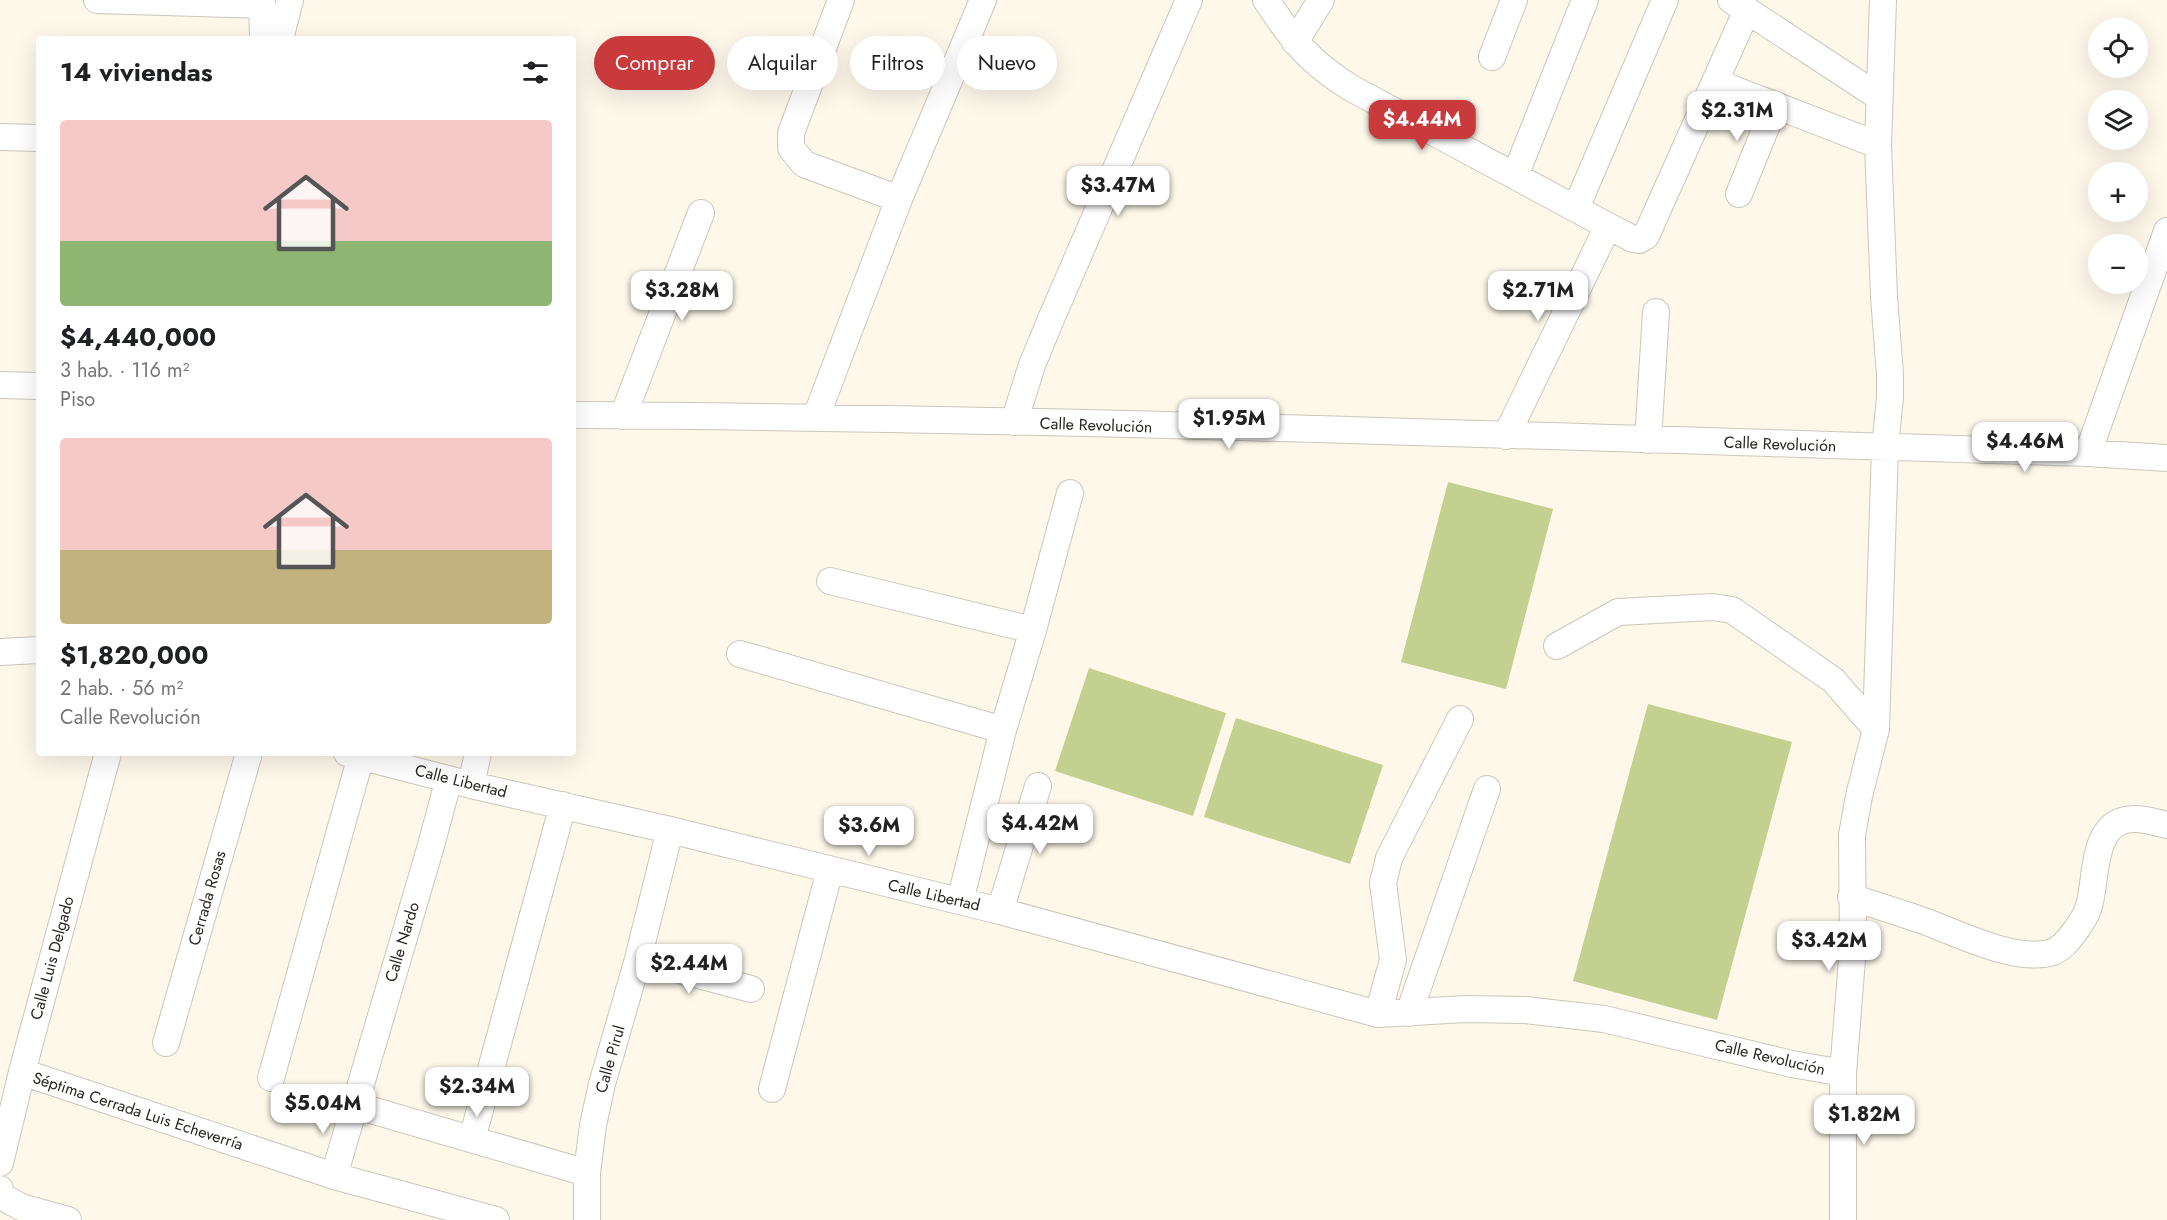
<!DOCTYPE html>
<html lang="es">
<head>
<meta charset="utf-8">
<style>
	:root { --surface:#fff; --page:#f2f2f2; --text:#202124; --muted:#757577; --accent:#c93a3d }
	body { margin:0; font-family:Jost,sans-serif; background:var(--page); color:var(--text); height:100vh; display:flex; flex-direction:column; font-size:22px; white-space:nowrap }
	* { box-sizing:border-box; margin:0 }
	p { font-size:20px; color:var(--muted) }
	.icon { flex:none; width:33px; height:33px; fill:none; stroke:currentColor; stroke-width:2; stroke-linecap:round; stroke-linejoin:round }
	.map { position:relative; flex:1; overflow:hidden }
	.panel { position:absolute; left:36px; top:36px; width:540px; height:720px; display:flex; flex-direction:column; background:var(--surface); border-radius:6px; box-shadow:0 6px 24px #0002 }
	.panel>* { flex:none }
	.hud { position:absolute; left:594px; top:36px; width:570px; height:54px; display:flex; gap:12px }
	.buttons { position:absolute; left:2088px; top:18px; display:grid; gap:12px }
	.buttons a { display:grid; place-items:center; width:60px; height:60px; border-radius:50%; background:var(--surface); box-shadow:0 6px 24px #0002; font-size:30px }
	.price { position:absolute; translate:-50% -51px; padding:0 14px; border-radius:12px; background:#fff; color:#222; font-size:20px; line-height:39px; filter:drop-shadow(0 2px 3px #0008) }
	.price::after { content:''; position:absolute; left:50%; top:36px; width:18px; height:14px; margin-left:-9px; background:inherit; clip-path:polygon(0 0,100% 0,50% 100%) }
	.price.active { background:var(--accent); color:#fff }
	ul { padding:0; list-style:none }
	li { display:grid; align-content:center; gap:12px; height:318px; padding:0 24px }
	li span { display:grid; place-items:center; height:186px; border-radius:6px; color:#555 }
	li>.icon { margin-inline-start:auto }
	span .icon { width:108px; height:108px; fill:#fffc; stroke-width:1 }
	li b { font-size:26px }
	h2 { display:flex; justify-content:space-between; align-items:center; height:72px; padding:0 24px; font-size:26px }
	.chip { padding:0 21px; border-radius:27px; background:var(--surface); box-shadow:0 6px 24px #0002; font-size:21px; line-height:54px }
	.chip.active { background:var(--accent); color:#fff }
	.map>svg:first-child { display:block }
	.green { fill:#c4d090 }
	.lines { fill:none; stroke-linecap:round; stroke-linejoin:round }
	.minor-casing { stroke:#cbc7ba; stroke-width:28 }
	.minor { stroke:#fff; stroke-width:26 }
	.labels { text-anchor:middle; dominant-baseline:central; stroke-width:4.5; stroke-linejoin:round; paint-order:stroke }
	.street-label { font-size:16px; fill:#282621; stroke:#fff }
</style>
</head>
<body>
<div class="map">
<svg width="2167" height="1220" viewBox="0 0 2167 1220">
	<rect width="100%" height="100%" fill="#fdf8ea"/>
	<path class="green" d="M1448 482 1553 509 1506 689 1401 662Z
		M1089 668 1226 713 1193 816 1055 771Z
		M1648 704 1792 742 1717 1020 1573 981Z
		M1236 718 1383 765 1350 864 1204 817Z"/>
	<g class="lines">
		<defs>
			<path id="minor" d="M97 0 262 5
				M262 0 263 39
				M841 0 791 133V148L804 164 899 199
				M1266 0C1294 42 1308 61 1351 88L1608 226 1633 239 1639 240 1646 236 1747 10
				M1731 0 1879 97
				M280 39 290 0
				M1295 42 1321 0
				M1492 57 1514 0
				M1715 82 1878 145
				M0 137 39 138
				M1515 176 1585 0
				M1739 194 1775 105
				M1576 208 1665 0
				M0 385 39 386
				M573 415C1078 418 1583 438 2088 453L2167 458
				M623 416 701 213
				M816 417 899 199 983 0
				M1014 422 1032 365 1051 319 1189 0
				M1506 436 1608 226
				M1648 440 1656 312
				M2088 453 2167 231
				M830 581 1033 630 1003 730 960 901
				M1033 630 1070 493
				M1557 646 1618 612 1713 607 1732 610 1833 680 1876 729
				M0 652 39 650
				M740 654 1003 730
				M347 753 471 785 670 830 1000 911 1378 1014 1466 1009 1525 1010 1604 1019 1792 1064 1843 1073 1853 947 1852 835 1859 796 1876 729 1885 447 1890 397V374L1884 297 1878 145 1883 0
				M471 785 478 753
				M1851 897C1875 905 1898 912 1921 920 1956 932 2016 964 2053 952 2062 948 2067 942 2073 934 2080 925 2088 913 2090 902 2097 873 2092 818 2136 819 2146 819 2157 823 2167 825
				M1000 911 1038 786
				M638 959 751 989
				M1409 1013 1487 789
				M1378 1014 1393 960 1383 883 1389 858 1460 719
				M166 1043 249 753
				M22 1072 334 1176 496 1220
				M1843 1073V1220
				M271 1078 361 756
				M772 1089 830 870
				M354 1105 587 1173
				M472 1139 563 805
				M0 1163 22 1072 108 753
				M334 1176 430 849 449 779
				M0 1189 1 1196 21 1207 68 1220
				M587 1220V1173L593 1125 602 1084 638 959 670 830"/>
		</defs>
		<use href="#minor" class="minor-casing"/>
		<use href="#minor" class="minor"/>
	</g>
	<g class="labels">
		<g class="street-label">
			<text transform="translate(1096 425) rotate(2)">Calle Revolución</text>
			<text transform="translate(1780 444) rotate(2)">Calle Revolución</text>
			<text transform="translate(461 781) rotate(14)">Calle Libertad</text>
			<text transform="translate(934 895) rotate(13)">Calle Libertad</text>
			<text transform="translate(207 898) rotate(-74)">Cerrada Rosas</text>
			<text transform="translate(402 942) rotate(-73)">Calle Nardo</text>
			<text transform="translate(52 958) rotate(-75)">Calle Luis Delgado</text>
			<text transform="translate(1770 1057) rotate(13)">Calle Revolución</text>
			<text transform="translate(610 1059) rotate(-74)">Calle Pirul</text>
			<text transform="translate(138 1111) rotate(18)">Séptima Cerrada Luis Echeverría</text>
		</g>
	</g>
</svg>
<div class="buttons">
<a><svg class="icon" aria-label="locate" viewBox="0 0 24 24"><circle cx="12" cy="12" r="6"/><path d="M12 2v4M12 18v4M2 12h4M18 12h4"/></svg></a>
<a><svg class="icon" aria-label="layers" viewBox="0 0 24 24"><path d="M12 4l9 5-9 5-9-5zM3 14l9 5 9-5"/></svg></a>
<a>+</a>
<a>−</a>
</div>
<b class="price" style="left:1737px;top:142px">$2.31M</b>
<b class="price active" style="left:1422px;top:151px">$4.44M</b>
<b class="price" style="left:1118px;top:217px">$3.47M</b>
<b class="price" style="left:682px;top:322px">$3.28M</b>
<b class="price" style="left:1538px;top:322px">$2.71M</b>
<b class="price" style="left:1229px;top:450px">$1.95M</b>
<b class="price" style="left:2025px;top:473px">$4.46M</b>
<b class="price" style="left:1040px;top:855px">$4.42M</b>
<b class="price" style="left:869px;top:857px">$3.6M</b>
<b class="price" style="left:1829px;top:972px">$3.42M</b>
<b class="price" style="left:689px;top:995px">$2.44M</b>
<b class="price" style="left:477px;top:1118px">$2.34M</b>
<b class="price" style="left:323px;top:1135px">$5.04M</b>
<b class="price" style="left:1864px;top:1146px">$1.82M</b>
<div class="hud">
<a class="chip active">Comprar</a>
<a class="chip">Alquilar</a>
<a class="chip">Filtros</a>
<a class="chip">Nuevo</a>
</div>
<section class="panel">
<h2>14 viviendas<svg class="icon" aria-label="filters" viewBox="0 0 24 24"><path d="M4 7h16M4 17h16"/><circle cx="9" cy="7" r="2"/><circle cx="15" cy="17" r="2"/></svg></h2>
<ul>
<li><span style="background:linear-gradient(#f6c9c9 65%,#8fb573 0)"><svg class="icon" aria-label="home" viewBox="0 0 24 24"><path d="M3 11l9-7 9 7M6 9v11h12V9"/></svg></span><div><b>$4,440,000</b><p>3 hab. · 116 m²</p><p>Piso</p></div></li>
<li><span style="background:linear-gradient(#f6c9c9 60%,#c2b280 0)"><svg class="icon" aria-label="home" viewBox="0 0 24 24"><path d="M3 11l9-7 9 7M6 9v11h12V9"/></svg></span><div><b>$1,820,000</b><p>2 hab. · 56 m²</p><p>Calle Revolución</p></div></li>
</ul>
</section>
</div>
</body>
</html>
